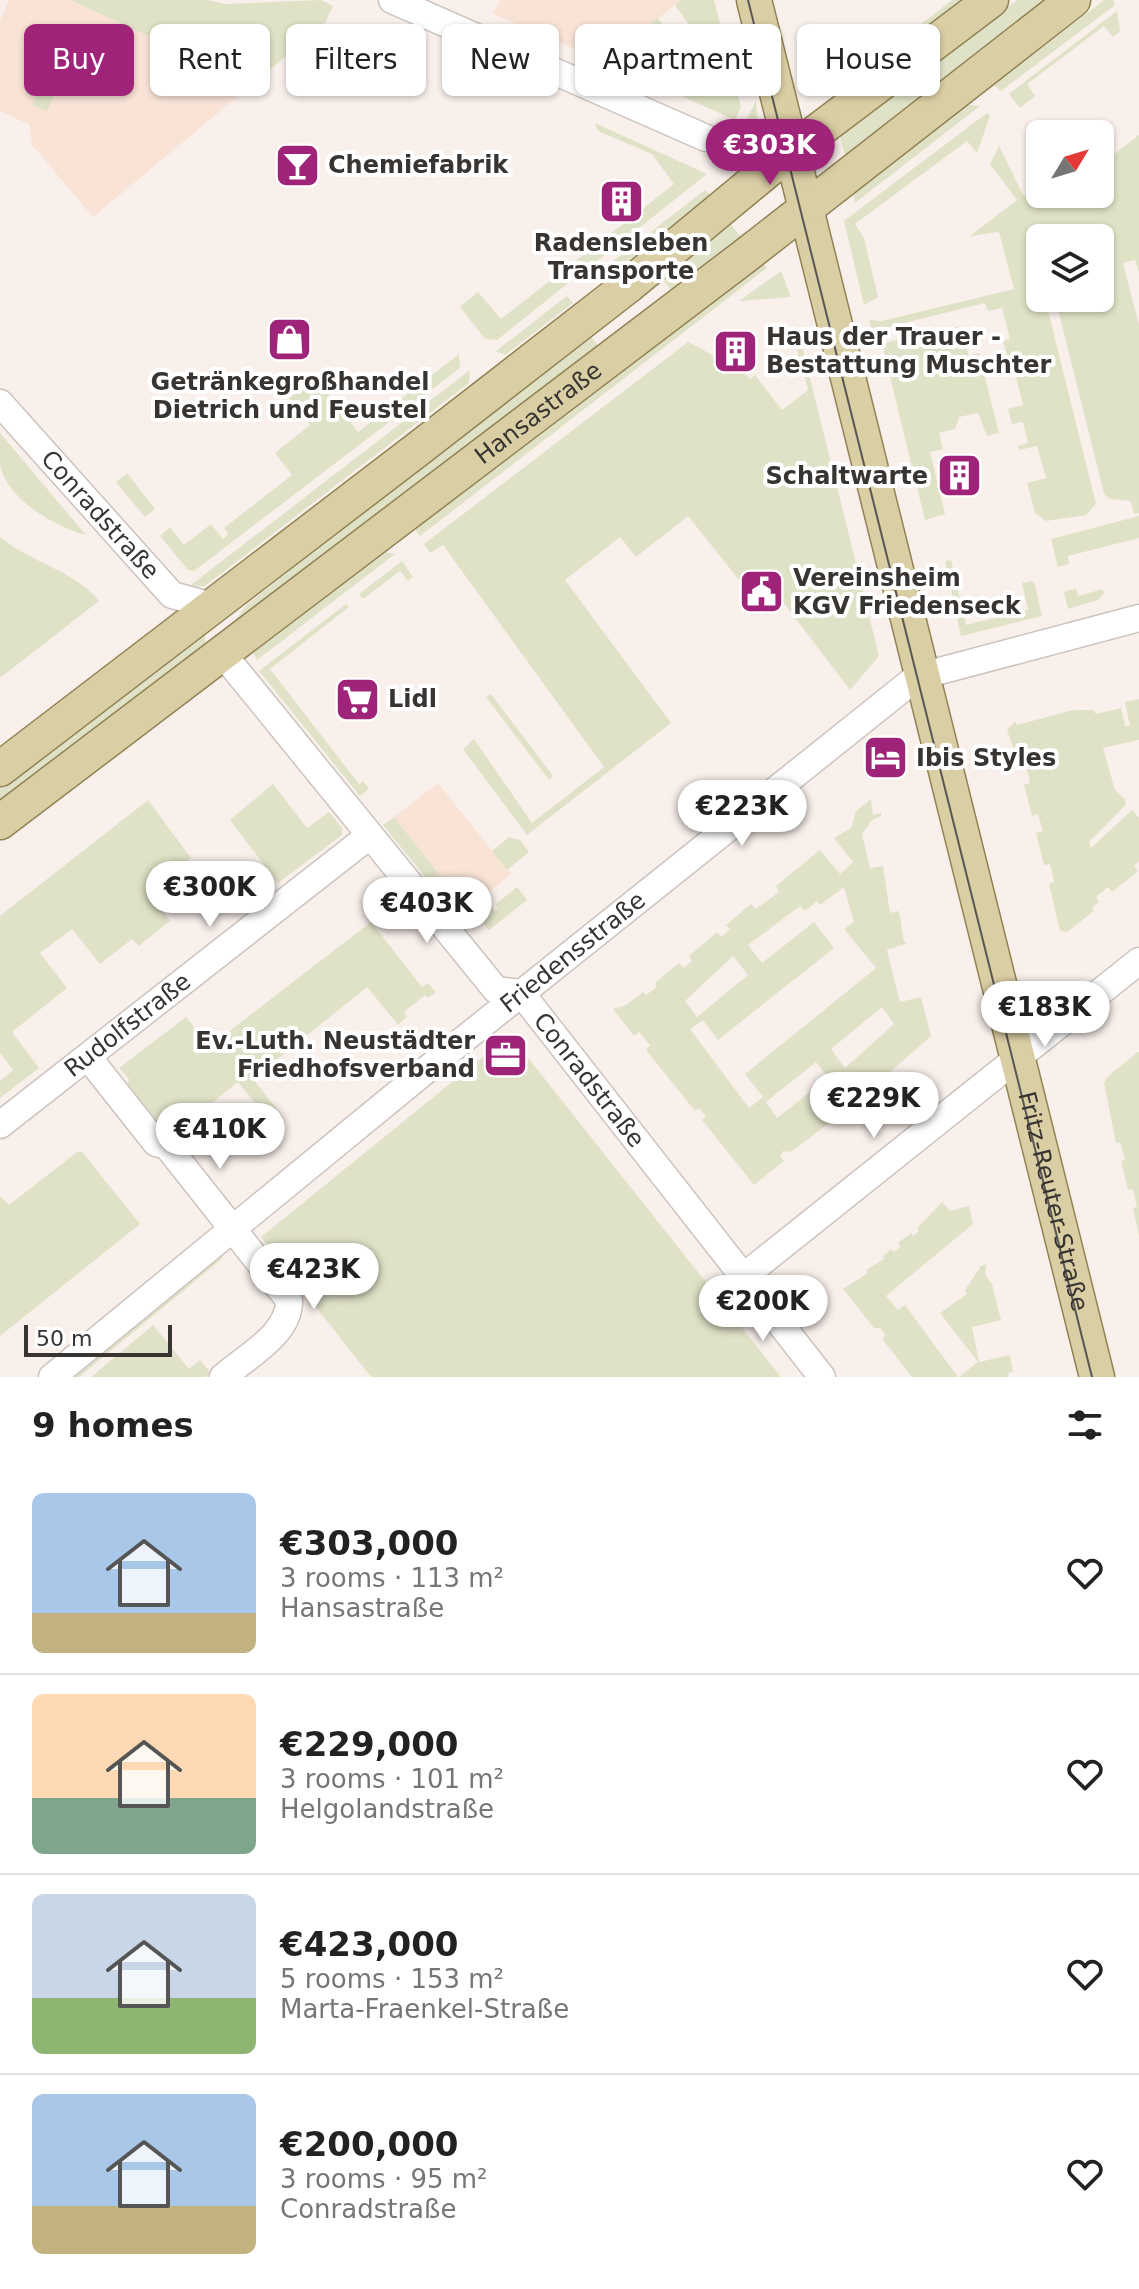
<!DOCTYPE html>
<html lang="en">
<head>
<meta charset="utf-8">
<style>
	:root { --surface:#fff; --page:#f6f6f6; --text:#222; --muted:#767676; --line:#e0e0e0; --accent:#9f2378 }
	body { margin:0; font-family:"DejaVu Sans",sans-serif; background:var(--page); color:var(--text); height:100vh; display:flex; flex-direction:column; font-size:30px; white-space:nowrap }
	* { box-sizing:border-box; margin:0 }
	p { font-size:26px; color:var(--muted) }
	.icon { flex:none; width:44px; height:44px; fill:none; stroke:currentColor; stroke-width:2; stroke-linecap:round; stroke-linejoin:round }
	.map { position:relative; height:1377px; overflow:hidden }
	.panel { display:flex; flex-direction:column; background:var(--surface); flex:1 }
	.panel>* { flex:none }
	.banner { position:absolute; left:24px; top:24px; width:1092px; height:72px; display:flex; gap:16px }
	.needle { width:52px; rotate:52deg }
	.tools { position:absolute; left:1026px; top:120px; display:grid; gap:16px }
	.tools a { display:grid; place-items:center; width:88px; height:88px; border-radius:12px; background:var(--surface); box-shadow:0 2px 6px #0004; font-size:40px }
	.scale { position:absolute; left:24px; bottom:20px; width:148px; box-sizing:border-box; padding-left:8px; border:4px solid #373432; border-top:0; font-size:22px; line-height:28px; white-space:nowrap; color:#373432; -webkit-text-stroke:6px #fff; paint-order:stroke }
	.price { position:absolute; translate:-50% -68px; padding:0 18px; border-radius:28px; background:#fff; color:#222; font-size:26px; line-height:52px; filter:drop-shadow(0 2px 4px #0008) }
	.price::after { content:''; position:absolute; left:50%; top:48px; width:24px; height:18px; margin-left:-12px; background:inherit; clip-path:polygon(0 0,100% 0,50% 100%) }
	.price.active { background:var(--accent); color:#fff }
	ul { padding:0; list-style:none }
	li { display:flex; align-items:center; gap:24px; height:200px; padding:0 32px }
	li+li { border-top:2px solid var(--line) }
	li span { display:grid; place-items:center; flex:none; width:224px; height:160px; border-radius:12px; color:#555 }
	li>.icon { margin-inline-start:auto }
	span .icon { width:96px; height:96px; fill:#fffc; stroke-width:1 }
	li b { font-size:34px }
	h2 { display:flex; justify-content:space-between; align-items:center; height:96px; padding:0 32px; font-size:34px }
	.tag { padding:0 28px; border-radius:12px; background:var(--surface); box-shadow:0 2px 6px #0004; font-size:28px; line-height:72px }
	.tag.active { background:var(--accent); color:#fff }
	.map>svg:first-child { display:block }
	.industrial { fill:#f9e3d6 }
	.green { fill:#e0e2c7; fill-rule:evenodd }
	.lines { fill:none; stroke-linecap:round; stroke-linejoin:round }
	.minor-casing { stroke:#ccc3bf; stroke-width:29 }
	.major-casing { stroke:#918354; stroke-width:37 }
	.minor { stroke:#fff; stroke-width:26 }
	.major { stroke:#dacea4; stroke-width:34 }
	.tram { stroke:#5a5654; stroke-width:2 }
	.labels { text-anchor:middle; dominant-baseline:central; stroke-width:8; stroke-linejoin:round; paint-order:stroke }
	.poi-label { font-size:24px; font-weight:bold; fill:#373432; stroke:#fff; text-anchor:start }
	.street-label { font-size:24px; fill:#373432; stroke:#fff }
</style>
</head>
<body>
<div class="map">
<svg width="1139" height="1377" viewBox="0 0 1139 1377">
	<rect width="100%" height="100%" fill="#f9f0eb"/>
	<path class="industrial" d="M9 0H70L221 69 230 81 249 87 93 217 32 145 30 125 0 111V20Z
		M501 0H681L624 46 611 42 603 61 493 14Z
		M438 783 511 874 470 907 466 903 454 912 434 888 444 880 394 817Z"/>
	<path class="green" d="M70 0H208L225 4 321 0 333 6 324 25 249 87 230 81 221 69Z
		M681 0H714L741 107 735 120 603 61 612 42 624 46 657 18 674 38 690 26 675 5Z
		M952 0H967L858 84 868 65Z
		M1017 0H1053L846 162 840 135Z
		M1104 0H1113L1115 5 1001 91 994 85Z
		M1117 11 1120 31 1113 37 1104 26 1027 84 1035 96 1020 108 1009 94Z
		M66 30 77 46 47 111 32 105Z
		M756 101 760 143 741 144 737 138Z
		M967 105 980 106 855 203 853 194Z
		M987 113 990 116 977 153 967 141 855 224 864 238 878 297 864 305 844 221Z
		M595 123 707 174 586 270 577 260 674 184 652 154 598 131Z
		M1139 135V272L1135 260 1123 263 1139 325V513L1134 514 1131 501 1110 499 1104 494 1055 298H1100V238H1040V298H1045L1096 504 1086 515 1046 521 1035 513 1027 483 1046 478 1037 446 1019 450 1018 446 1028 443 1023 422 1012 424 1008 409 1023 405 1014 369 999 372 1010 367 1004 344H992L1010 339 1002 308 988 311 985 303 872 331 869 320 882 321 1014 289 999 232 970 236 1017 200 990 164 999 146 1023 195 1049 203 1061 194H1100V165Z
		M705 190 712 196 617 269 612 262Z
		M729 222 743 239 673 292 660 277Z
		M762 262 767 268 420 536 415 529Z
		M564 270 572 280 497 340 485 339 460 307 478 292 501 319Z
		M781 271 791 297 739 301Z
		M567 296 573 303 505 355 496 351Z
		M948 327C961 326 972 329 976 343L966 345 969 356 979 353 999 433 987 436 978 413 959 417 955 429 939 433 943 449 930 452 945 514 925 520 882 344 901 339 904 349 924 344 922 334Z
		M587 331 601 350 227 632 246 605 287 573 321 533Z
		M688 342 741 370 750 379 755 375 782 410 808 390 797 350 802 346 879 656 850 690 783 602 767 615 688 516 636 557 620 537 565 580 671 723 527 835 463 749 474 739 532 823 604 767 443 545 430 553 424 544Z
		M459 354 460 368 194 571 188 570 160 536 170 527 184 545 211 524 223 539 228 534 224 528 292 475 275 453 310 425 289 398 316 378 358 432Z
		M470 370 469 383 205 586 187 588Z
		M0 433 86 535C56 527 7 500 0 465 0 456 0 443 0 433Z
		M127 473 155 509 145 517 116 482Z
		M1139 516V538L1068 556 1069 564 1058 567 1051 539Z
		M0 537C31 563 74 570 99 601L0 678Z
		M385 552 395 554 257 660 253 653Z
		M951 560 966 625 1028 610 1022 583 1032 581 1035 585 1042 616 961 636 945 561Z
		M402 561 413 577 408 581 400 571 363 599 359 594Z
		M1076 588 1078 596 1103 589 1104 593 1098 600 1068 609 1064 592Z
		M346 604 349 607 270 669 359 784 363 781 369 789 360 796 259 671Z
		M203 625 207 651 0 810V783Z
		M491 694 553 776 549 780 486 697Z
		M1139 699V740L1103 748 1115 790 1125 799 1126 805 1089 842 1091 848 1132 810 1139 818V861L1134 866 1138 871 1112 892 1108 887 1096 897 1099 902 1092 908 1094 911 1067 932 1060 931 1049 884 1054 882 1050 864 1044 865 1036 833 1043 831 1038 814 1032 816 1024 785 1030 783 1026 765 1020 767 1007 730 1015 721 1017 725 1073 710H1093L1096 714 1121 708 1125 726H1130L1125 702Z
		M273 784 307 828 329 812 342 828V835L278 883 230 820Z
		M871 799 873 815 881 813V816L872 820 862 834 870 868 883 866 890 913 899 911 904 942 908 943 887 950 900 1002 921 997 931 1036 864 1095 861 1092 851 1100 854 1104 791 1152 783 1151 780 1156 784 1161 754 1185 702 1120 706 1116 699 1108 695 1111 646 1050 650 1045 639 1032 634 1036 613 1009 626 1005 643 992 646 995 657 987 655 983 679 963 684 968 692 961 689 956 717 932 721 937 730 929 726 925 751 904 756 909 779 892 776 886 820 850 840 874 853 862 834 838 851 828 856 811ZM844 887 854 922 844 929 876 968 745 1074 763 1097 749 1108 690 1029 703 1020 718 1040 834 948 814 922 762 963 748 945 800 906 805 911 817 901 820 905ZM733 956 748 975 697 1017 685 1001ZM882 1007 894 1024 845 1068 831 1049ZM816 1062 831 1081 818 1091 815 1088 777 1118 766 1102Z
		M148 800 191 858 178 869 187 881 157 904 170 921 139 946 132 939 100 964 72 929 40 953 67 988 12 1032 39 1068 0 1098V1081L13 1070 0 1053V916Z
		M394 817 444 880 434 888 383 825Z
		M509 837 520 840 529 852 507 870 492 851Z
		M517 887 527 900 489 930 465 903 471 907 483 897 495 911 498 908 496 904Z
		M371 922 422 987 428 983 436 992 428 998 425 995 404 1012 407 1017 398 1025 367 987 253 1079 283 1117 273 1125 238 1082 172 1135 154 1130 125 1093 129 1079 119 1068 186 1017 210 1046Z
		M510 1035 781 1377H371L261 1237Z
		M1138 1052H1139V1236L1133 1208 1137 1207 1133 1189 1128 1190 1121 1161 1125 1160 1120 1142 1116 1143 1104 1083 1107 1077Z
		M77 1152H82L140 1224 0 1336V1196L9 1205Z
		M942 1202 950 1211 969 1206 973 1224 886 1296 898 1310 905 1305 958 1377H912L883 1340 885 1334 880 1328H874L843 1289 868 1273 866 1270 884 1259 883 1256 891 1249 894 1252 900 1247 898 1243 911 1233 913 1236 919 1231 917 1228Z
		M221 1255 223 1258 79 1377H72Z
		M987 1264 985 1274 992 1284 1001 1320 972 1327 979 1362 1010 1355 1013 1372 1008 1373 1009 1377H959L978 1362 940 1313 967 1294 965 1290 981 1266Z
		M153 1325 189 1369 200 1360 211 1373 206 1377H91Z"/>
	<g class="lines">
		<defs>
			<g id="minor">
				<path d="M392 0 706 138"/>
				<path id="s1" d="M0 403 172 595 212 606"/>
				<path id="s2" d="M222 653 496 990 521 993 822 1377"/>
				<path d="M88 1057 156 1143 167 1146 289 1300C290 1334 247 1356 223 1377"/>
				<path id="s3" d="M0 1125 369 836"/>
				<path d="M743 1277 1139 961"/>
				<path id="s4" d="M52 1377 458 1044 917 677 1139 618"/>
			</g>
			<g id="major">
				<path id="s5" d="M754 0 1097 1377"/>
				<path d="M0 769 418 449 629 285 786 155 991 0"/>
				<path id="s6" d="M0 822 745 256 1073 0"/>
			</g>
		</defs>
		<use href="#minor" class="minor-casing"/>
		<use href="#major" class="major-casing"/>
		<use href="#minor" class="minor"/>
		<use href="#major" class="major"/>
		<path class="tram" d="M748 0 1092 1377"/>
	</g>
	<defs>
		<symbol id="bar-square" viewBox="-11 -11 22 22"><rect x="-9" y="-9" width="18" height="18" rx="4" fill="#9f2378" stroke="#fff"/><path d="M-6-5H6L.8 .8V4.5H3.5V6h-7V4.5H-.8V.8Z" fill="#fff"/></symbol>
		<symbol id="building-square" viewBox="-11 -11 22 22"><rect x="-9" y="-9" width="18" height="18" rx="4" fill="#9f2378" stroke="#fff"/><path d="M-4-6H4V6H1V3H-1V6H-4ZM-2.5-4.3h1.7v1.8h-1.7ZM.8-4.3h1.7v1.8H.8ZM-2.5-1h1.7V.8h-1.7ZM.8-1h1.7V.8H.8Z" fill="#fff"/></symbol>
		<symbol id="shop-square" viewBox="-11 -11 22 22"><rect x="-9" y="-9" width="18" height="18" rx="4" fill="#9f2378" stroke="#fff"/><path d="M-5-2.5h2.3a2.7 3.5 0 0 1 5.4 0H5L5.5 6h-11ZM-1.5-2.5h3a1.5 2.3 0 0 0-3 0Z" fill="#fff"/></symbol>
		<symbol id="civic-square" viewBox="-11 -11 22 22"><rect x="-9" y="-9" width="18" height="18" rx="4" fill="#9f2378" stroke="#fff"/><path d="M-.6-6.5H3V-4.5H.6V-3L4-1V1h2V6H-6V1h2V-1L-.6-3ZM-1.2 2.5V6h2.4V2.5Z" fill="#fff"/></symbol>
		<symbol id="supermarket-square" viewBox="-11 -11 22 22"><rect x="-9" y="-9" width="18" height="18" rx="4" fill="#9f2378" stroke="#fff"/><path d="M-6-5.5h2.5l.6 2H6L4.5 2H-2.5L-4.4-4H-6ZM-1.5 3.2a1.3 1.3 0 1 0 .1 0ZM3 3.2a1.3 1.3 0 1 0 .1 0Z" fill="#fff"/></symbol>
		<symbol id="hotel-square" viewBox="-11 -11 22 22"><rect x="-9" y="-9" width="18" height="18" rx="4" fill="#9f2378" stroke="#fff"/><path d="M-6-4.5h1.5V1H6V5H4.5V3h-9V5H-6ZM-4 0a1.8 1.8 0 1 1 3.6 0ZM.5 0V-2.5h3Q6-2.5 6 0Z" fill="#fff"/></symbol>
		<symbol id="office-square" viewBox="-11 -11 22 22"><rect x="-9" y="-9" width="18" height="18" rx="4" fill="#9f2378" stroke="#fff"/><path d="M-6-3h4V-5.5h4V-3h4V5H-6ZM-1-4.5V-3h2v-1.5ZM-6 0V1H6V0Z" fill="#fff"/></symbol>
	</defs>
	<g fill-rule="evenodd">
		<use href="#bar-square" x="272" y="140" width="51" height="51"/>
		<use href="#building-square" x="596" y="176" width="51" height="51"/>
		<use href="#shop-square" x="264" y="314" width="51" height="51"/>
		<use href="#building-square" x="710" y="326" width="51" height="51"/>
		<use href="#building-square" x="934" y="450" width="51" height="51"/>
		<use href="#civic-square" x="736" y="566" width="51" height="51"/>
		<use href="#supermarket-square" x="332" y="674" width="51" height="51"/>
		<use href="#hotel-square" x="860" y="732" width="51" height="51"/>
		<use href="#office-square" x="480" y="1030" width="51" height="51"/>
	</g>
	<g class="labels">
		<g class="poi-label">
			<text x="328" y="165">Chemiefabrik</text>
			<text x="621" y="243" text-anchor="middle">Radensleben<tspan x="621" dy="28">Transporte</tspan></text>
			<text x="766" y="337">Haus der Trauer -<tspan x="766" dy="28">Bestattung Muschter</tspan></text>
			<text x="290" y="382" text-anchor="middle">Getränkegroßhandel<tspan x="290" dy="28">Dietrich und Feustel</tspan></text>
			<text x="928" y="476" text-anchor="end">Schaltwarte</text>
			<text x="793" y="578">Vereinsheim<tspan x="793" dy="28">KGV Friedenseck</tspan></text>
			<text x="388" y="699">Lidl</text>
			<text x="916" y="758">Ibis Styles</text>
			<text x="475" y="1041" text-anchor="end">Ev.-Luth. Neustädter<tspan x="475" dy="28">Friedhofsverband</tspan></text>
		</g>
		<g class="street-label">
			<text stroke="none"><textPath href="#s6" startOffset="676">Hansastraße</textPath></text>
			<text stroke="none"><textPath href="#s1" startOffset="150">Conradstraße</textPath></text>
			<text stroke="none"><textPath href="#s4" startOffset="672">Friedensstraße</textPath></text>
			<text stroke="none"><textPath href="#s3" startOffset="162">Rudolfstraße</textPath></text>
			<text stroke="none"><textPath href="#s2" startOffset="570">Conradstraße</textPath></text>
			<text stroke="none"><textPath href="#s5" startOffset="1238">Fritz-Reuter-Straße</textPath></text>
		</g>
	</g>
</svg>
<div class="tools">
<a><svg class="needle" viewBox="-14 -14 28 28"><path d="M0-13l5 13h-10z" fill="#e53935"/><path d="M0 13l5-13h-10z" fill="#767676"/></svg></a>
<a><svg class="icon" aria-label="layers" viewBox="0 0 24 24"><path d="M12 4l9 5-9 5-9-5zM3 14l9 5 9-5"/></svg></a>
</div>
<div class="scale">50 m</div>
<b class="price active" style="left:770px;top:187px">€303K</b>
<b class="price" style="left:742px;top:848px">€223K</b>
<b class="price" style="left:210px;top:929px">€300K</b>
<b class="price" style="left:427px;top:945px">€403K</b>
<b class="price" style="left:1045px;top:1049px">€183K</b>
<b class="price" style="left:874px;top:1140px">€229K</b>
<b class="price" style="left:220px;top:1171px">€410K</b>
<b class="price" style="left:314px;top:1311px">€423K</b>
<b class="price" style="left:763px;top:1343px">€200K</b>
<div class="banner">
<a class="tag active">Buy</a>
<a class="tag">Rent</a>
<a class="tag">Filters</a>
<a class="tag">New</a>
<a class="tag">Apartment</a>
<a class="tag">House</a>
</div>
</div>
<section class="panel">
<h2>9 homes<svg class="icon" aria-label="filters" viewBox="0 0 24 24"><path d="M4 7h16M4 17h16"/><circle cx="9" cy="7" r="2"/><circle cx="15" cy="17" r="2"/></svg></h2>
<ul>
<li><span style="background:linear-gradient(#a9c7e8 75%,#c2b280 0)"><svg class="icon" aria-label="home" viewBox="0 0 24 24"><path d="M3 11l9-7 9 7M6 9v11h12V9"/></svg></span><div><b>€303,000</b><p>3 rooms · 113 m²</p><p>Hansastraße</p></div><svg class="icon" aria-label="heart" viewBox="0 0 24 24"><path d="M12 20l-8-8c-3-5 5-10 8-4 3-6 11-1 8 4z"/></svg></li>
<li><span style="background:linear-gradient(#ffd9b3 65%,#7fa58c 0)"><svg class="icon" aria-label="home" viewBox="0 0 24 24"><path d="M3 11l9-7 9 7M6 9v11h12V9"/></svg></span><div><b>€229,000</b><p>3 rooms · 101 m²</p><p>Helgolandstraße</p></div><svg class="icon" aria-label="heart" viewBox="0 0 24 24"><path d="M12 20l-8-8c-3-5 5-10 8-4 3-6 11-1 8 4z"/></svg></li>
<li><span style="background:linear-gradient(#c9d6e8 65%,#8fb573 0)"><svg class="icon" aria-label="home" viewBox="0 0 24 24"><path d="M3 11l9-7 9 7M6 9v11h12V9"/></svg></span><div><b>€423,000</b><p>5 rooms · 153 m²</p><p>Marta-Fraenkel-Straße</p></div><svg class="icon" aria-label="heart" viewBox="0 0 24 24"><path d="M12 20l-8-8c-3-5 5-10 8-4 3-6 11-1 8 4z"/></svg></li>
<li><span style="background:linear-gradient(#a9c7e8 70%,#c2b280 0)"><svg class="icon" aria-label="home" viewBox="0 0 24 24"><path d="M3 11l9-7 9 7M6 9v11h12V9"/></svg></span><div><b>€200,000</b><p>3 rooms · 95 m²</p><p>Conradstraße</p></div><svg class="icon" aria-label="heart" viewBox="0 0 24 24"><path d="M12 20l-8-8c-3-5 5-10 8-4 3-6 11-1 8 4z"/></svg></li>
</ul>
</section>
</body>
</html>
